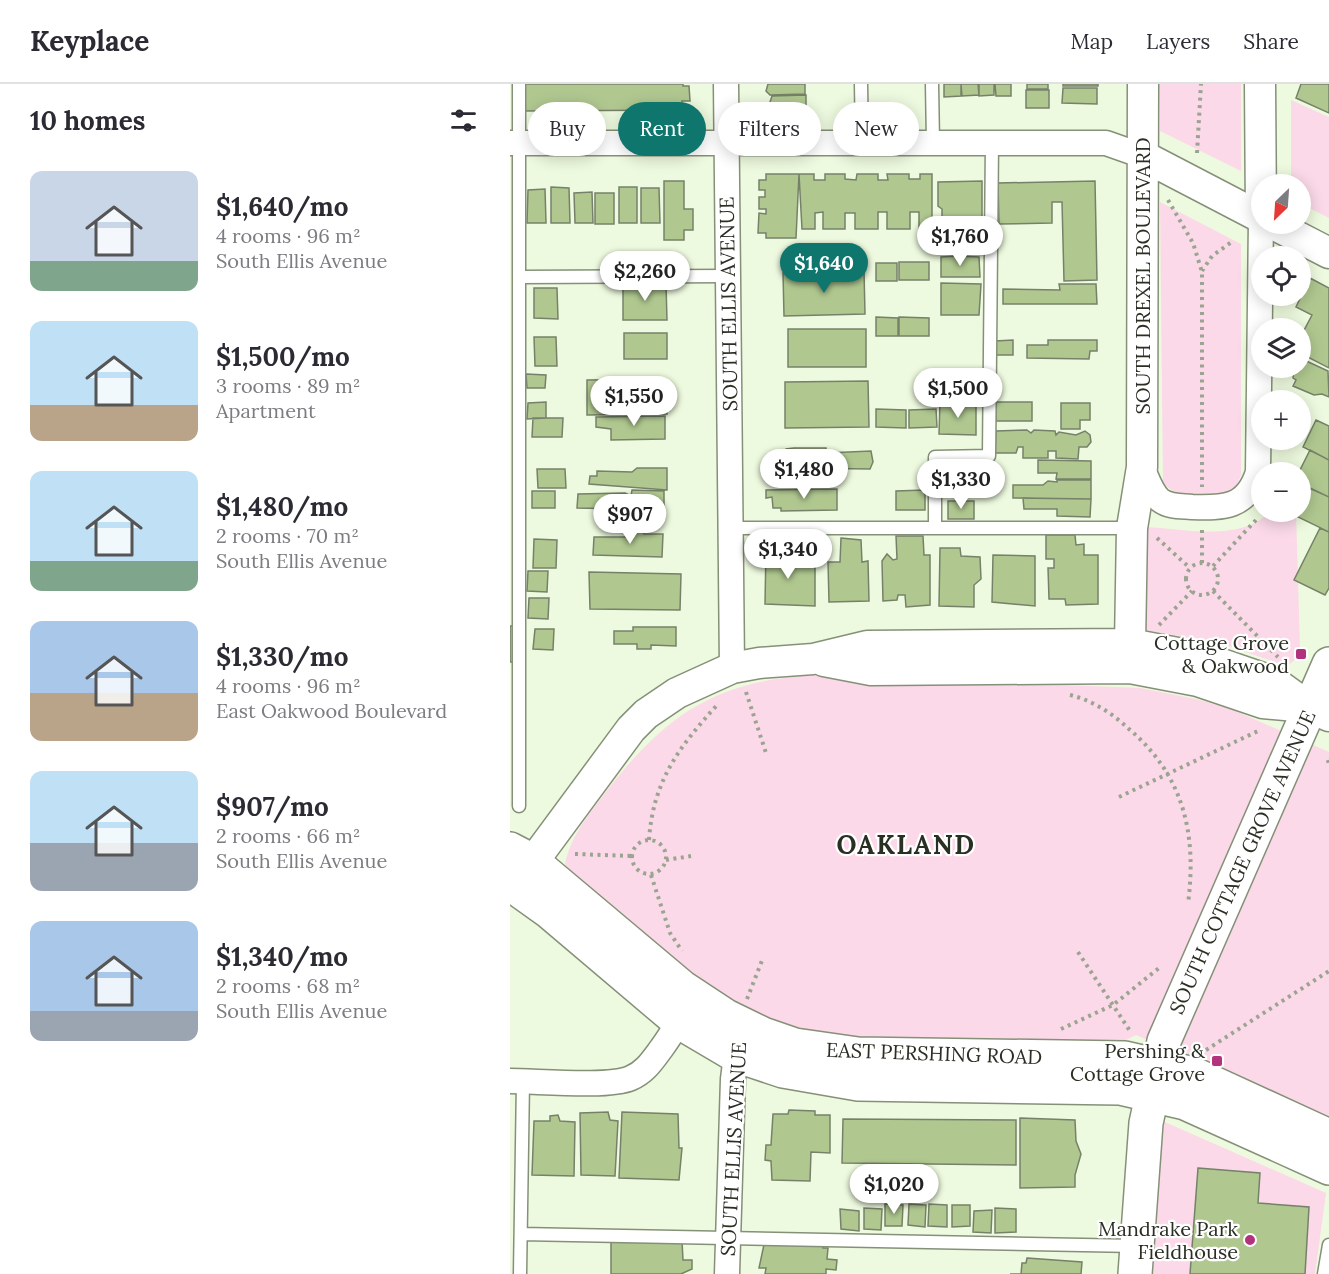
<!DOCTYPE html>
<html lang="en">
<head>
<meta charset="utf-8">
<style>
	:root { --surface:#fff; --page:#f2f2f3; --text:#2b2b33; --muted:#7c7c81; --line:#e1e1e2; --accent:#0f766e }
	body { margin:0; font-family:Lora,serif; background:var(--page); color:var(--text); height:100vh; display:flex; flex-direction:column; font-size:22px; white-space:nowrap }
	* { box-sizing:border-box; margin:0 }
	p { font-size:20px; color:var(--muted) }
	.icon { flex:none; width:33px; height:33px; fill:none; stroke:currentColor; stroke-width:2; stroke-linecap:round; stroke-linejoin:round }
	.map { position:relative; flex:1; overflow:hidden }
	.details { display:flex; flex-direction:column; background:var(--surface); width:510px }
	.details>* { flex:none }
	.guide { position:absolute; left:18px; top:18px; width:570px; height:54px; display:flex; gap:12px }
	.needle { width:39px; rotate:205deg }
	.tools { position:absolute; left:741px; top:90px; display:grid; gap:12px }
	.tools a { display:grid; place-items:center; width:60px; height:60px; border-radius:50%; background:var(--surface); box-shadow:0 3px 15px #0003; font-size:30px }
	.price { position:absolute; translate:-50% -51px; padding:0 14px; border-radius:21px; background:#fff; color:#222; font-size:20px; line-height:39px; filter:drop-shadow(0 2px 3px #0008) }
	.price::after { content:''; position:absolute; left:50%; top:36px; width:18px; height:14px; margin-left:-9px; background:inherit; clip-path:polygon(0 0,100% 0,50% 100%) }
	.price.current { background:var(--accent); color:#fff }
	ul { padding:0; list-style:none }
	li { display:flex; align-items:center; gap:18px; height:150px; padding:0 30px }
	li span { display:grid; place-items:center; flex:none; width:168px; height:120px; border-radius:12px; color:#555 }
	li>.icon { margin-inline-start:auto }
	span .icon { width:72px; height:72px; fill:#fffc; stroke-width:1 }
	li b { font-size:26px }
	h2 { display:flex; justify-content:space-between; align-items:center; height:72px; padding:0 30px; font-size:26px }
	.tag { padding:0 21px; border-radius:27px; background:var(--surface); box-shadow:0 3px 15px #0003; font-size:21px; line-height:54px }
	.tag.current { background:var(--accent); color:#fff }
	header { display:flex; align-items:center; gap:36px; box-sizing:border-box; height:84px; padding:0 30px; background:var(--surface); border-bottom:2px solid var(--line) }
	header strong { font-size:28px }
	nav { display:flex; gap:33px; margin-inline-start:auto; font-size:21px }
	main { display:flex; flex:1; min-height:0 }
	.map>svg:first-child { display:block }
	.green { fill:#fbd9e8 }
	.building { fill:#b0c890; stroke:#768169; stroke-width:1.5 }
	.lines { fill:none; stroke-linecap:round; stroke-linejoin:round }
	.service-casing { stroke:#859078; stroke-width:15 }
	.minor-casing { stroke:#859078; stroke-width:27 }
	.tertiary-casing { stroke:#859078; stroke-width:33 }
	.secondary-casing { stroke:#859078; stroke-width:36 }
	.path { stroke:#9ba490; stroke-width:4; stroke-dasharray:3 4.5; stroke-linecap:butt }
	.service { stroke:#fff; stroke-width:12 }
	.minor { stroke:#fff; stroke-width:24 }
	.tertiary { stroke:#fff; stroke-width:30 }
	.secondary { stroke:#fff; stroke-width:33 }
	.poi-dot { fill:#b3327e; stroke:#fff; stroke-width:2 }
	.labels { text-anchor:middle; dominant-baseline:central; stroke-width:4.5; stroke-linejoin:round; paint-order:stroke }
	.street-label { font-size:20px; fill:#2a2f24; stroke:#fff }
	.poi-label { font-size:20px; fill:#2a2f24; stroke:#fff; text-anchor:end }
	.district-label { font-size:26px; font-weight:bold; letter-spacing:1.5px; fill:#2a2f24; stroke:#fff }
</style>
</head>
<body>
<header>
<strong>Keyplace</strong>
<nav><a>Map</a><a>Layers</a><a>Share</a></nav>
</header>
<main>
<section class="details">
<h2>10 homes<svg class="icon" aria-label="filters" viewBox="0 0 24 24"><path d="M4 7h16M4 17h16"/><circle cx="9" cy="7" r="2"/><circle cx="15" cy="17" r="2"/></svg></h2>
<ul>
<li><span style="background:linear-gradient(#c9d6e8 75%,#7fa58c 0)"><svg class="icon" aria-label="home" viewBox="0 0 24 24"><path d="M3 11l9-7 9 7M6 9v11h12V9"/></svg></span><div><b>$1,640/mo</b><p>4 rooms · 96 m²</p><p>South Ellis Avenue</p></div></li>
<li><span style="background:linear-gradient(#bfe0f5 70%,#b9a48a 0)"><svg class="icon" aria-label="home" viewBox="0 0 24 24"><path d="M3 11l9-7 9 7M6 9v11h12V9"/></svg></span><div><b>$1,500/mo</b><p>3 rooms · 89 m²</p><p>Apartment</p></div></li>
<li><span style="background:linear-gradient(#bfe0f5 75%,#7fa58c 0)"><svg class="icon" aria-label="home" viewBox="0 0 24 24"><path d="M3 11l9-7 9 7M6 9v11h12V9"/></svg></span><div><b>$1,480/mo</b><p>2 rooms · 70 m²</p><p>South Ellis Avenue</p></div></li>
<li><span style="background:linear-gradient(#a9c7e8 60%,#b9a48a 0)"><svg class="icon" aria-label="home" viewBox="0 0 24 24"><path d="M3 11l9-7 9 7M6 9v11h12V9"/></svg></span><div><b>$1,330/mo</b><p>4 rooms · 96 m²</p><p>East Oakwood Boulevard</p></div></li>
<li><span style="background:linear-gradient(#bfe0f5 60%,#9aa5b1 0)"><svg class="icon" aria-label="home" viewBox="0 0 24 24"><path d="M3 11l9-7 9 7M6 9v11h12V9"/></svg></span><div><b>$907/mo</b><p>2 rooms · 66 m²</p><p>South Ellis Avenue</p></div></li>
<li><span style="background:linear-gradient(#a9c7e8 75%,#9aa5b1 0)"><svg class="icon" aria-label="home" viewBox="0 0 24 24"><path d="M3 11l9-7 9 7M6 9v11h12V9"/></svg></span><div><b>$1,340/mo</b><p>2 rooms · 68 m²</p><p>South Ellis Avenue</p></div></li>
</ul>
</section>
<div class="map">
<svg width="819" height="1190" viewBox="0 0 819 1190">
	<rect width="100%" height="100%" fill="#eefadf"/>
	<path class="green" d="M649 0H731V87L650 47Z
		M781 16 819 33V134L791 120 790 100H781Z
		M650 118 731 160V391L727 401 716 412C693 412 670 417 653 399Z
		M759 428H786L790 564 785 576 777 582 709 559 635 546 636 443C672 445 733 458 759 428Z
		M307 591 630 604 686 615 721 625 819 668V1034L626 951 608 960 328 954 262 938 229 923 191 898 62 789 55 780C61 751 78 732 95 709 156 630 206 596 307 591Z
		M639 1031 816 1109 805 1190H627Z"/>
	<path class="building" d="M14 0H173V2H179L180 17H172V26L14 27Z
		M258 0H295V10L260 11 256 7Z
		M434 0H451V12L434 13Z
		M451 0H468L469 11 452 12Z
		M469 0H484V11L469 12Z
		M485 0H501V12H486Z
		M517 0H538V5H517Z
		M553 0H588V2H553Z
		M791 0H819V29L786 14Z
		M553 4H587V20L552 19Z
		M516 6H539V24H516Z
		M296 11V28L257 27 262 12Z
		M256 90H289L286 154H256V149H248L249 129 256 130V125H249V113H255V106H249V96H256Z
		M289 90H304V96H315V90H335V95L346 96 347 90H368V96H378L377 90H399V95H410V90H422V146H409V128H400V145H377V128H368V145H345V129H335V145H313V128L305 129V145H292Z
		M154 97H174V125H183V146H174V156H154Z
		M472 97V165H466V170H439L438 164H432V125L428 122V98Z
		M585 97 587 196 554 197 552 118H542V139L489 140 488 99Z
		M41 103 59 104 60 139H41Z
		M109 103H127V139H109Z
		M131 104H149L150 139H131Z
		M35 105 36 139H17L18 106Z
		M82 108 83 139H65L64 109Z
		M85 109H104V140H85Z
		M447 172 469 173 470 193H431V173Z
		M389 178H419V196H389Z
		M366 179H387V197H366Z
		M354 187 355 230 274 232 273 189Z
		M800 194 819 204V284L790 269V254L802 231 786 223Z
		M431 199 471 200 469 231H431Z
		M156 200 157 236H113V201Z
		M549 200H586L587 220H493V205L550 206Z
		M24 204H47L48 235 24 234Z
		M366 233 388 234V252H366Z
		M389 233 419 234V252H389Z
		M278 245H356V283H278Z
		M114 249H157V275H114Z
		M24 253H46L47 282H25Z
		M503 256V271H486L485 257Z
		M538 256H587V267H580L579 275 517 274V261H538Z
		M792 275 818 287 819 313 812 310 804 311 783 302 786 296 783 294 784 286 790 284Z
		M16 290 36 291 35 304H17Z
		M156 295 157 330 77 331V296Z
		M358 297 359 343 275 344V298Z
		M36 318V334L17 335 18 319Z
		M430 318 466 319V351L429 350Z
		M486 318H522V337H486Z
		M551 319H580V336H570V345H551Z
		M366 325 396 326V344L366 343Z
		M426 325 427 343 399 344V326Z
		M155 332V355L101 356V345L86 343V333Z
		M23 334H53L52 353H22Z
		M806 336 819 342V376L793 363Z
		M517 346 521 349 524 346 545 347 546 351 549 348 566 351 575 347 580 351 581 358 577 363H569L568 375 546 374V367H538V374H513V363H508L506 369H485L486 347Z
		M284 364H316V369L361 367 363 378 360 385 284 384V375H276V365Z
		M800 366 819 376V413L790 400 789 388Z
		M528 376 581 377V395H546L547 389H528Z
		M436 382H457V408H436Z
		M127 384H157V406L79 400 80 392H87V387L122 388Z
		M27 385H55L56 404H28Z
		M547 396H581V415L503 414V401H533L538 397 547 398Z
		M800 404 819 413V448L786 432Z
		M327 405V426L271 427V424H263L262 413 256 414V406Z
		M122 406 154 407V426L67 424 68 410 115 409 121 412Z
		M415 406V426H386V407Z
		M22 407H45V424H22Z
		M513 414 581 415 580 433 547 432V425H514Z
		M438 417H464V435H438Z
		M810 444 819 448V504L815 511 784 496Z
		M123 446 132 447 134 450H153L152 473 83 471 84 453H118Z
		M536 451H565L566 461 574 460V471H588V520L556 521 555 515H539L538 484H544V475H536Z
		M386 452H413L414 471H420V521L396 523 395 511H388L387 516 373 517 372 477 377 470 383 476 387 475Z
		M331 454 351 456 352 478 358 477 359 517 319 518 318 478H330Z
		M24 455 47 456 46 484H23Z
		M284 464V481L305 482V522L255 520 256 465Z
		M430 464H450L451 472 470 473 471 495 464 501V523L429 522Z
		M483 471 525 472V522L482 518Z
		M18 487H38L37 508 17 507Z
		M79 488 171 490 170 526 80 525Z
		M19 514H39L38 535 18 534Z
		M0 542H3V578H0Z
		M123 543H166V562L141 561V565H127V560H104V547H123Z
		M25 545H44L43 566 23 565Z
		M279 1026 305 1027V1031H320V1069L301 1068 300 1097 262 1096 261 1077 255 1076 256 1061H261L263 1030H278Z
		M98 1028 100 1036 108 1037 105 1092 71 1091 70 1029Z
		M112 1028 168 1030 169 1064H172L169 1096 109 1094Z
		M48 1031 50 1037 65 1038 64 1092 22 1091 24 1037H40V1032Z
		M510 1034 565 1036 566 1057 571 1070 565 1091V1103L510 1104Z
		M333 1035 506 1036V1081L332 1079Z
		M688 1084 750 1089 748 1119 799 1123 795 1190H680Z
		M375 1120 393 1121 392 1142H375Z
		M399 1120 416 1121 415 1143 398 1141Z
		M419 1120 437 1121V1143L418 1142Z
		M442 1121H460V1142L442 1143Z
		M354 1124 372 1125 371 1146 354 1145Z
		M485 1124 506 1125V1148L485 1149Z
		M330 1125 349 1127V1147L331 1145Z
		M482 1126 481 1149 463 1148 464 1127Z
		M255 1156 313 1159V1164H318L317 1175 327 1176 326 1186 316 1185V1190H255L256 1184H249Z
		M101 1157H172L173 1176H182V1185L171 1190H101Z
		M517 1174 572 1178 571 1190H500H511L512 1179H516Z"/>
	<g class="lines">
		<defs>
			<path id="service" d="M9 0V722
				M351 0 352 60
				M422 0 423 59
				M9 193 217 192
				M220 444H622
				M425 444V373L479 372 482 59
				M11 1150 626 1162
				M10 1190 13 997
				M814 1190 819 1161"/>
			<path id="minor" d="M216 0 222 584
				M0 59H596L633 72
				M632 383C637 394 641 408 650 416 659 423 671 422 682 423 714 424 737 424 748 388L751 134
				M0 997C28 997 98 1004 121 994 135 988 142 977 151 965 161 951 169 940 170 924
				M217 1190 223 995 228 956"/>
			<path id="tertiary" d="M750 0 751 134
				M633 72 752 134
				M763 140 819 169
				M620 560 622 444 632 383 633 0
				M314 577 361 586 620 584 688 597 753 619 797 623
				M8 798 121 645 136 630 167 609 222 584 249 579 303 575 357 562 620 560 694 574 764 598 800 624 819 632"/>
			<path id="secondary" d="M0 765 21 776 172 903 216 932 253 950 285 961 348 970 615 974 684 990 819 1052
				M0 800 38 827 169 938 225 971 273 987 348 1000 610 1004 675 1019 819 1084
				M625 1190 636 1039 654 957 819 580"/>
		</defs>
		<use href="#service" class="service-casing"/>
		<use href="#minor" class="minor-casing"/>
		<use href="#tertiary" class="tertiary-casing"/>
		<use href="#secondary" class="secondary-casing"/>
		<path class="path" d="M687 69 691 0
			M658 116 683 159 692 188V403
			M692 187 702 172 723 157
			M647 454 680 484
			M676 495a16 16 0 1 1 32 0a16 16 0 1 1-32 0Z
			M692 479V443
			M703 482 746 436
			M703 507 768 573
			M649 541 682 507
			M236 608 256 669
			M560 611C582 616 603 630 619 645 674 692 687 750 678 820
			M818 676 819 681
			M609 713 748 647
			M122 773a17 17 0 1 1 34 0a17 17 0 1 1-34 0Z
			M139 756C143 696 170 662 208 620
			M65 770 122 772
			M156 776 181 772
			M141 791 160 849 172 867
			M568 868 620 947
			M237 915 253 874
			M551 945 603 921 649 884
			M696 966 819 887"/>
		<use href="#service" class="service"/>
		<use href="#minor" class="minor"/>
		<use href="#tertiary" class="tertiary"/>
		<use href="#secondary" class="secondary"/>
	</g>
	<g class="poi-dot">
		<rect x="785" y="564" width="12" height="12" rx="3"/>
		<rect x="701" y="971" width="12" height="12" rx="3"/>
		<circle cx="740" cy="1156" r="6"/>
	</g>
	<g class="labels">
		<g class="street-label">
			<text transform="translate(632 192) rotate(-90)">SOUTH DREXEL BOULEVARD</text>
			<text transform="translate(218 220) rotate(-91)">SOUTH ELLIS AVENUE</text>
			<text transform="translate(732 778) rotate(-66)">SOUTH COTTAGE GROVE AVENUE</text>
			<text transform="translate(424 969) rotate(2)">EAST PERSHING ROAD</text>
			<text transform="translate(223 1065) rotate(-87)">SOUTH ELLIS AVENUE</text>
		</g>
		<g class="poi-label">
			<text x="779" y="558">Cottage Grove<tspan x="779" dy="23">&amp; Oakwood</tspan></text>
			<text x="695" y="966">Pershing &amp;<tspan x="695" dy="23">Cottage Grove</tspan></text>
			<text x="728" y="1144">Mandrake Park<tspan x="728" dy="23">Fieldhouse</tspan></text>
		</g>
		<g class="district-label">
			<text x="396" y="760">OAKLAND</text>
		</g>
	</g>
</svg>
<div class="tools">
<a><svg class="needle" viewBox="-14 -14 28 28"><path d="M0-13l5 13h-10z" fill="#e53935"/><path d="M0 13l5-13h-10z" fill="#7c7c81"/></svg></a>
<a><svg class="icon" aria-label="locate" viewBox="0 0 24 24"><circle cx="12" cy="12" r="6"/><path d="M12 2v4M12 18v4M2 12h4M18 12h4"/></svg></a>
<a><svg class="icon" aria-label="layers" viewBox="0 0 24 24"><path d="M12 4l9 5-9 5-9-5zM3 14l9 5 9-5"/></svg></a>
<a>+</a>
<a>−</a>
</div>
<b class="price" style="left:450px;top:183px">$1,760</b>
<b class="price current" style="left:314px;top:210px">$1,640</b>
<b class="price" style="left:135px;top:218px">$2,260</b>
<b class="price" style="left:448px;top:335px">$1,500</b>
<b class="price" style="left:124px;top:343px">$1,550</b>
<b class="price" style="left:294px;top:416px">$1,480</b>
<b class="price" style="left:451px;top:426px">$1,330</b>
<b class="price" style="left:120px;top:461px">$907</b>
<b class="price" style="left:278px;top:496px">$1,340</b>
<b class="price" style="left:384px;top:1131px">$1,020</b>
<div class="guide">
<a class="tag">Buy</a>
<a class="tag current">Rent</a>
<a class="tag">Filters</a>
<a class="tag">New</a>
</div>
</div>
</main>
</body>
</html>
